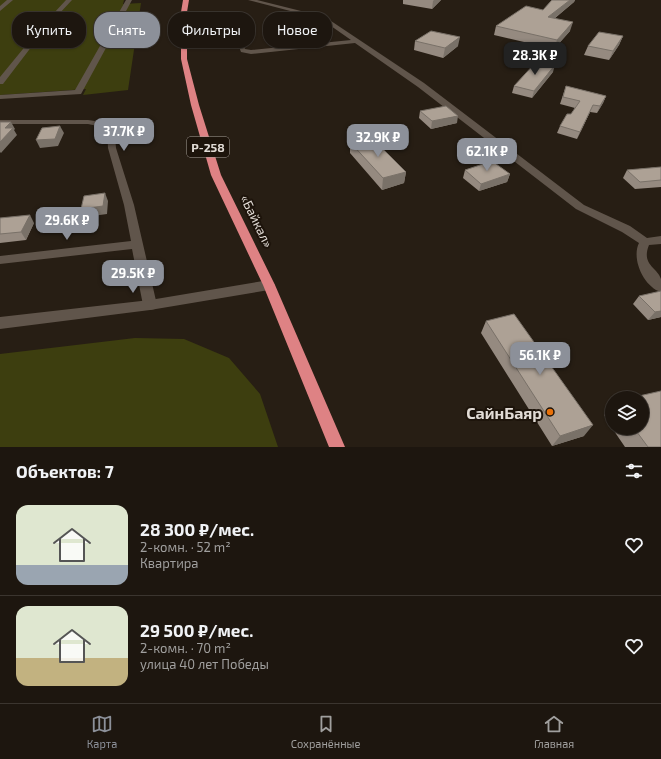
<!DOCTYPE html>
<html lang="ru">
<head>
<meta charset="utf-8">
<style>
	:root { --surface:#1d160f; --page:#251f18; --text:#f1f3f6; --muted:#a09f9e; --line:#3b352f; --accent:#8c9099 }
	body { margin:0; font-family:"Exo 2",sans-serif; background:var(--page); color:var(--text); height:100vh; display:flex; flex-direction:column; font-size:15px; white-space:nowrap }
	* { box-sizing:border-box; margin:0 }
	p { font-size:13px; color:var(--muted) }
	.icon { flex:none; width:22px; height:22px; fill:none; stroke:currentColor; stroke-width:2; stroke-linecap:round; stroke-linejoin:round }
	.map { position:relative; height:447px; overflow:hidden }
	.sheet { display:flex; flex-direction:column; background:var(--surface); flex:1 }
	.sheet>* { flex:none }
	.top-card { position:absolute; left:12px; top:12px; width:400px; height:36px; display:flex; gap:8px }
	.fabs { position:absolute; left:605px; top:391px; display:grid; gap:8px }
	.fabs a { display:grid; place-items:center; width:44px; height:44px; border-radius:50%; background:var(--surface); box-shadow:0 1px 3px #0004,0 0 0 1px var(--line); font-size:20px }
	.price { position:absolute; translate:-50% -34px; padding:0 9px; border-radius:8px; background:var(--accent); color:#fff; font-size:13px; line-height:26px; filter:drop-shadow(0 1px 2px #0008) }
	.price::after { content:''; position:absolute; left:50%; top:24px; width:12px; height:9px; margin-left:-6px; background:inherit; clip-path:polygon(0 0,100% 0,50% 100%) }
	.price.on { background:#222; color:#fff }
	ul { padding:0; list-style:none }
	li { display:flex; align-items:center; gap:12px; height:100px; padding:0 16px }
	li+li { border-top:1px solid var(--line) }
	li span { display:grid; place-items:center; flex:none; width:112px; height:80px; border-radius:12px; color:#555 }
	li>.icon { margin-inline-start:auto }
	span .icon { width:48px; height:48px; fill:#fffc; stroke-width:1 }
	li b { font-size:17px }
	h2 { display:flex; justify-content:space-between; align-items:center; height:48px; padding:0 16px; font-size:17px }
	.tag { padding:0 14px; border-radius:16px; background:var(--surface); box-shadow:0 1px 3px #0004,0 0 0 1px var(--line); font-size:14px; line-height:36px }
	.tag.on { background:var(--accent); color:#fff }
	.menu { display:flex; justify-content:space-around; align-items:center; height:56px; border-top:1px solid var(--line); background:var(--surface); font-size:11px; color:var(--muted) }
	.menu a { display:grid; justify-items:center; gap:2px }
	.menu .on { color:var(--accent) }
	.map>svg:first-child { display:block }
	.green { fill:#3d3e0f }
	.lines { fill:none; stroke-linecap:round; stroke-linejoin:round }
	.minor { fill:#60554b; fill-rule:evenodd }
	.tertiary { fill:#60554b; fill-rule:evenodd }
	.trunk { fill:#de8284; fill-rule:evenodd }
	.wall { fill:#958a80 }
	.shaded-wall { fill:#797168 }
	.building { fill:#ada195; stroke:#797168 }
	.food-dot { fill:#e8710a; stroke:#1d140b; stroke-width:1.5 }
	.labels { text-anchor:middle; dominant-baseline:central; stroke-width:4; stroke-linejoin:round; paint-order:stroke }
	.shield { fill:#1d140b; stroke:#a7a099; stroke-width:1 }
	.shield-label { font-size:12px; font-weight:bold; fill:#e2dcd6 }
	.street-label { font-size:13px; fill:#e2dcd6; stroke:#1d140b }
	.near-poi-label { font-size:16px; font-weight:bold; fill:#e2dcd6; stroke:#1d140b; text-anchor:end }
</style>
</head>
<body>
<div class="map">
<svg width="661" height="447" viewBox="0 0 661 447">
	<rect width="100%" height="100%" fill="#271e14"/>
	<path class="green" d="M0 0H124L123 4 141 3 128 90 83 95 86 89 0 95Z
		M135 338 184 339 229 358 260 394 278 447H0V354Z"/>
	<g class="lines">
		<path class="minor" d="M7 0H13L0 11V6Z
			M66 0H72L45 29 3 84H0V77L41 27Z
			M126 0H132L81 94 0 99V95L75 90Z
			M248 0H257L325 17 424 83 584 205 630 226 647 238 661 236V244L649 245C641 265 657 267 661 279 661 282 661 288 661 292 644 287 631 259 639 243L622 232 576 209 418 87 355 43 251 54 241 52 235 36H239L245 49 251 50 351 40 321 19Z
			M0 120H88L114 124 116 148 134 205 157 305 155 309 150 310 145 309 143 305 132 249 0 264V256L131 241 124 205 108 148 107 128 88 124H0Z"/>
		<path class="tertiary" d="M269 280 273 282 275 285 273 288 269 290 150 310 0 329V317L150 300Z"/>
		<path class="trunk" d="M183 0H189L187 12V59L199 105 221 175 275 285 345 447H329L263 285 211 175 191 105 181 59V12Z"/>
	</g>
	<path class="wall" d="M403 0H441L432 9 403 4Z
		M552 0H575L574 2 554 19 570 31 554 49 494 35 496 26 543 10Z
		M623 36 619 45 609 60 584 55 588 46Z
		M415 41 458 46 443 58 414 50Z
		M553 72 532 98 512 93 514 86Z
		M566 86 606 96 603 103 597 113 590 112 577 139 557 133 560 126 571 114 575 108 560 104Z
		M420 111 457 123 431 129 419 118Z
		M350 142 406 172 404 183 382 190 350 153Z
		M661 167V187L635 189 623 178 627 170Z
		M465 170 510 174 507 182 479 191 463 178Z
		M0 218 34 223 26 240 0 243Z
		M639 296 661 317 648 320 633 304Z
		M486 321 584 436 552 446 481 333Z
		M612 405V427L604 415Z
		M612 428H642L661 447H625Z"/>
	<path class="shaded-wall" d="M434 0H441L432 9 433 1Z
		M570 0H575L574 2 545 26 548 17Z
		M573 22 570 31 554 49 557 40Z
		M623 36 619 45 609 60 613 51Z
		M460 37 458 46 443 58 445 48Z
		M555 65 553 72 532 98 534 91Z
		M606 96 603 103 597 113 600 106Z
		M593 105 590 112 577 139 580 132Z
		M458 116 457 123 431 129 432 121Z
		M11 122 15 129 14 130 17 135 1 153 0 152V142L5 128Z
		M60 126 64 133 58 146 40 148 36 140Z
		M406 172 404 183 382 190 383 178Z
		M510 174 507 182 479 191 481 184Z
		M105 193 108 201 107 214 85 217 81 209Z
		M30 215 34 223 26 240 21 232Z
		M661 311V317L648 320 655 312Z
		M593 425 584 436 552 446 560 436Z"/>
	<path class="building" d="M552 0H570L548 17 573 22 557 40 496 26 526 6 543 10Z
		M431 31 460 37 445 48 415 41Z
		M599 32 623 36 613 51 588 46Z
		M537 61 555 65 534 91 514 86Z
		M566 86 606 96 600 106 593 105 580 132 560 126 567 114H571L580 101 563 97Z
		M446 106 458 116 432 121 420 111Z
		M0 122H11L5 128H13L0 142Z
		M60 126 55 139 36 140 42 128Z
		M371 137 406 172 383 178 350 142Z
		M492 161 510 174 481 184 465 170Z
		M661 167V180L640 182 627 170Z
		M105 193 103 206 81 209 84 196Z
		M30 215 21 232 0 234V218Z
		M661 291V311L655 312 639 296Z
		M514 314 593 425 560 436 486 321Z
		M661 391V447H648L634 428H642V398H630Z"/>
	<circle class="food-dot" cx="550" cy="412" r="4"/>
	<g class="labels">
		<rect class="shield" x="187" y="137" width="42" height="20" rx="3"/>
		<g class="shield-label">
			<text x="208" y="147">Р-258</text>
		</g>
		<g class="street-label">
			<text transform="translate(257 221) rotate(64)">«Байкал»</text>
		</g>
		<g class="near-poi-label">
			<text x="542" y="412">СайнБаяр</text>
		</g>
	</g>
</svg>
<div class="fabs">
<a><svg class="icon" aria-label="layers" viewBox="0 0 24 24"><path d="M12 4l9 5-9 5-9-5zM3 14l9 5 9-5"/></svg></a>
</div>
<b class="price on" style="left:535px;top:76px">28.3K ₽</b>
<b class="price" style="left:124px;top:152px">37.7K ₽</b>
<b class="price" style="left:378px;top:158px">32.9K ₽</b>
<b class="price" style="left:487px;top:172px">62.1K ₽</b>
<b class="price" style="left:67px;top:241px">29.6K ₽</b>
<b class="price" style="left:133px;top:294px">29.5K ₽</b>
<b class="price" style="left:540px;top:376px">56.1K ₽</b>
<div class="top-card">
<a class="tag">Купить</a>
<a class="tag on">Снять</a>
<a class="tag">Фильтры</a>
<a class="tag">Новое</a>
</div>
</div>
<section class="sheet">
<h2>Объектов: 7<svg class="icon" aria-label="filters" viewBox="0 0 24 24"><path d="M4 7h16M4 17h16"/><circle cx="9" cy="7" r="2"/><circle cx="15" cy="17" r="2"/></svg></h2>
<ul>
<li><span style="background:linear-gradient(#dfe7d0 75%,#9aa5b1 0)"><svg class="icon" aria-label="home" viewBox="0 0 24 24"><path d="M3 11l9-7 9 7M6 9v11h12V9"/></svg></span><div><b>28 300 ₽/мес.</b><p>2-комн. · 52 m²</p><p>Квартира</p></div><svg class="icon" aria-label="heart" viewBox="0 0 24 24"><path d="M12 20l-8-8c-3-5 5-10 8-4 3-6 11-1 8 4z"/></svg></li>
<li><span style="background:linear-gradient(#dfe7d0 65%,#c2b280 0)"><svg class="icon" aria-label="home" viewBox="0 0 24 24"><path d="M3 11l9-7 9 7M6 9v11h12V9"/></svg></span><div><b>29 500 ₽/мес.</b><p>2-комн. · 70 m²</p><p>улица 40 лет Победы</p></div><svg class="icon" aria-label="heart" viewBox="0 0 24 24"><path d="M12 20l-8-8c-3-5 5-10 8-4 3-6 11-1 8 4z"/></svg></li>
</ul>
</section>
<nav class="menu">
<a class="on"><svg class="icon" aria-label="map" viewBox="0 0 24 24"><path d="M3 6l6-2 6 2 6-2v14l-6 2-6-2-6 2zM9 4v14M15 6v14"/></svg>Карта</a>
<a><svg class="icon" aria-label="saved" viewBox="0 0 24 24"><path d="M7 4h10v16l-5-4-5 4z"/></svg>Сохранённые</a>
<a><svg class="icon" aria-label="home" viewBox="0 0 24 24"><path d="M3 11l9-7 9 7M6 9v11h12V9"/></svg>Главная</a>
</nav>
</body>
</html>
